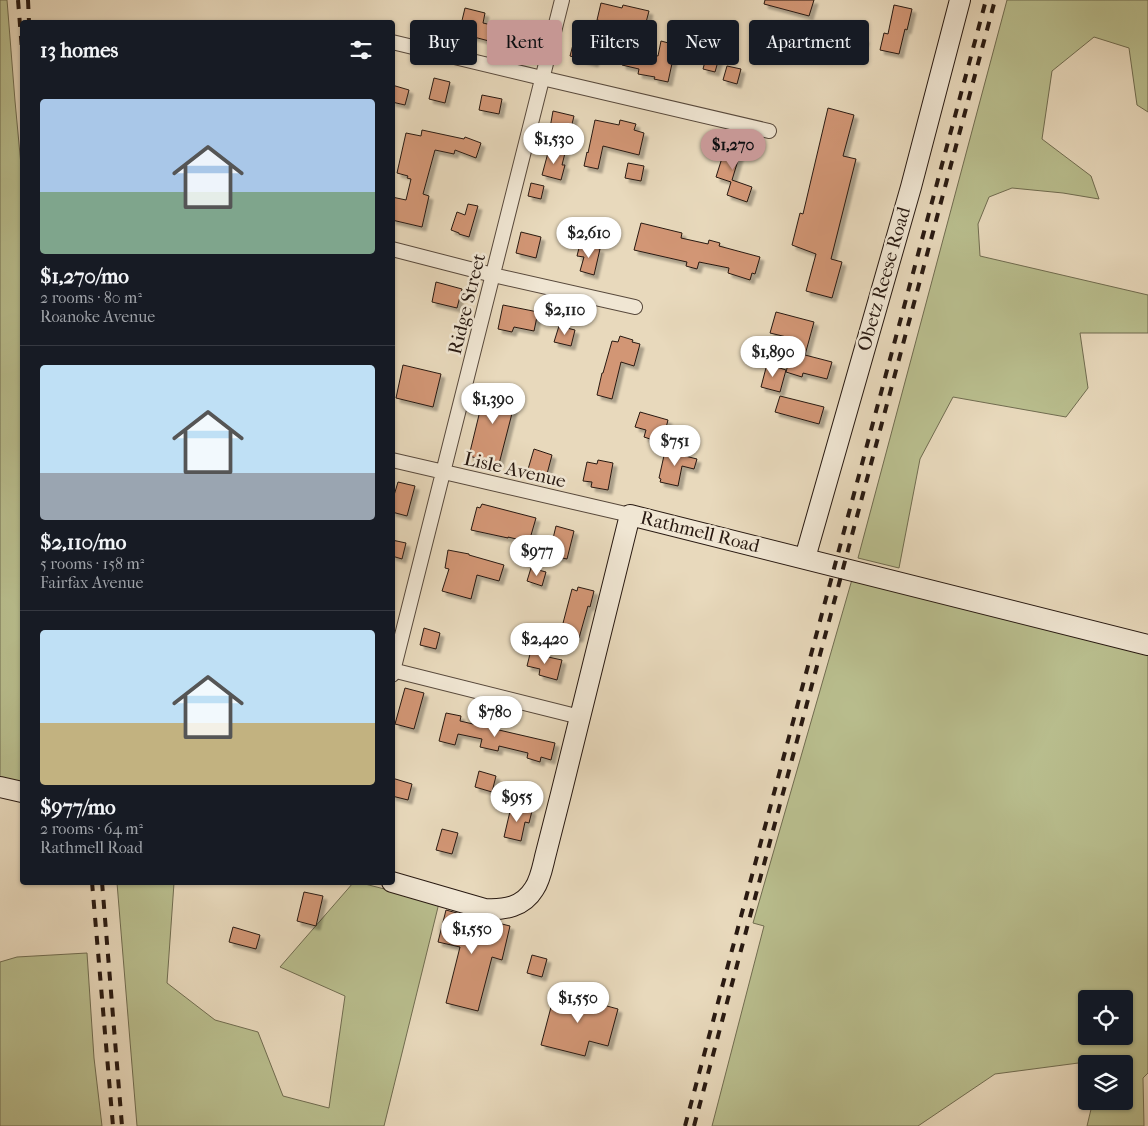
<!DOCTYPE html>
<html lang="en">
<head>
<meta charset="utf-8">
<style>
	:root { --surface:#171b24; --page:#20242c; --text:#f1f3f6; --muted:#9ea1a6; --line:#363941; --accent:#c59692 }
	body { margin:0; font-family:"IM FELL French Canon",serif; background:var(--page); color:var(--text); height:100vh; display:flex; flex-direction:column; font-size:19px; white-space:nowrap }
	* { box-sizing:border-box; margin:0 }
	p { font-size:16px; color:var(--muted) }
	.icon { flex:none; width:28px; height:28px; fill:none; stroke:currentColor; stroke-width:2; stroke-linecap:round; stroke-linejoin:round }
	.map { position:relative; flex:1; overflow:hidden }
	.side { position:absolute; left:20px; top:20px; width:375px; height:865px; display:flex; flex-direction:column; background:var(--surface); border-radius:5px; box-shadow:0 1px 4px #0004 }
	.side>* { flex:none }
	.top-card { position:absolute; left:410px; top:20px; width:475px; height:45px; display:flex; gap:10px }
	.buttons { position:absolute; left:1078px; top:990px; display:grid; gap:10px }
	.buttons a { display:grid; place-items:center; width:55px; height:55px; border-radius:5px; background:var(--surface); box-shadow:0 1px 4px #0004; font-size:25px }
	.price { position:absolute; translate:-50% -42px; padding:0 11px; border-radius:18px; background:#fff; color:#222; font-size:16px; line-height:32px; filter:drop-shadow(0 1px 2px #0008) }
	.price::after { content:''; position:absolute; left:50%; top:30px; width:15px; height:11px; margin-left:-8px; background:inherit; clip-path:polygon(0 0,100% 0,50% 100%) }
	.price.on { background:var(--accent); color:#111 }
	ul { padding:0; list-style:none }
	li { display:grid; align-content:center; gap:10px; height:265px; padding:0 20px }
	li+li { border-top:1px solid var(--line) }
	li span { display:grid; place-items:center; height:155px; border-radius:5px; color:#555 }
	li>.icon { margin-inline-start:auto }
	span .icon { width:90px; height:90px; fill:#fffc; stroke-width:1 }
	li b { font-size:21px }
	h2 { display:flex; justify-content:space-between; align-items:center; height:60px; padding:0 20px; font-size:21px }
	.pill { padding:0 18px; border-radius:5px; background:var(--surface); box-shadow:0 1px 4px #0004; font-size:18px; line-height:45px }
	.pill.on { background:var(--accent); color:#111 }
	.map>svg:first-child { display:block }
	.green { fill:#b9be8e; stroke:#706c50; fill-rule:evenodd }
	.building { fill:#d29675; stroke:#281911; filter:url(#shadow) }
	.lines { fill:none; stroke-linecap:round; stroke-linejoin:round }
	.street-casing { stroke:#58493c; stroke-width:16 }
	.secondary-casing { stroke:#281911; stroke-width:22 }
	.street { stroke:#f0e6d3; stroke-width:14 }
	.secondary { stroke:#f0e6d3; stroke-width:20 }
	.rail { stroke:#281911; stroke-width:4; stroke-dasharray:9 9; stroke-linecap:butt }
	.labels { text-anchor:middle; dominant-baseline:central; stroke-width:5; stroke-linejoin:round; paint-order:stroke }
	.street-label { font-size:19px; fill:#281911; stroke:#f0e6d3 }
</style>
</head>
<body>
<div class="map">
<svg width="1148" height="1126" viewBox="0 0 1148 1126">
	<defs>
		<filter id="shadow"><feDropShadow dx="4" dy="4" stdDeviation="1" flood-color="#0004"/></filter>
	</defs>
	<rect width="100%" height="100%" fill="#e8d9bc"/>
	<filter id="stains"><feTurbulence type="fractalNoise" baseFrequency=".004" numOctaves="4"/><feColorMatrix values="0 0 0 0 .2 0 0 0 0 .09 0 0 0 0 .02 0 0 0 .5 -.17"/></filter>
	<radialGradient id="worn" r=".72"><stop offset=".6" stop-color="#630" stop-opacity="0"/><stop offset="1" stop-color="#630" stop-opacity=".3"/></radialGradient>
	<path class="green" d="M0 0H7L15 101 22 176V784L0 778Z
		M1007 0H1148V112L1137 105 1129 48 1094 37 1052 71 1042 139 1091 176 1099 199 1063 193 1012 188 989 197 978 224 980 256 1148 295V333H1080L1088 388 1066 417 953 397 920 459 899 568 858 558Z
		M853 576 1148 653V1073L1143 1078 1144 1126H1087L1093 1101H1124V1064H1089L1086 1062 995 1074 918 1126H712L764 926 753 923ZM1086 999H1124V1036H1086Z
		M117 883H174L167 983 215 1020 258 1032 283 1096 329 1108 345 996 280 967 353 883H361L439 903 384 1126H137Z
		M87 953 94 1058 102 1126H0V962L17 957Z"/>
	<path class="building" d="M765 0H814L809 16 764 4Z
		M601 3 622 8 623 5 649 11 645 26 632 22 631 25 615 21 614 24 597 20Z
		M894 5 912 9 907 30 905 29 899 54 880 50 884 33 888 34Z
		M465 8 485 13 483 23 517 31V33L525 35 522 48 515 46V48L459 33Z
		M855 35 865 39 861 51 851 47Z
		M575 37 600 44 594 63 570 56Z
		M661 41 676 45 668 82 654 79 655 77 638 74 639 69 622 65 625 49 658 56Z
		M707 54 719 58 715 72 703 69Z
		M727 66 741 69 737 84 723 80Z
		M434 78 450 82 445 103 429 99Z
		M392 85 409 90 405 105 392 102Z
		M482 95 502 99 499 114 479 110Z
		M828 108 854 115 843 156 856 159 831 259 842 262 832 298 806 291 816 254 792 245 800 213 803 214Z
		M553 111 574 116 570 132 550 128Z
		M595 120 619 125 620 120 636 124 634 130 644 133 639 155 603 146 598 169 584 166 587 152 588 153Z
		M422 130 464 139 465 137 481 143 476 158 455 150 454 154 435 150 423 194 429 196 422 227 392 220V197L406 200 411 179 407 178 408 176 397 173 406 133 421 136Z
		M728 139 743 144 732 180 752 187 747 202 727 195 731 182 716 177Z
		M549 149 565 153 562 165H565L561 180 542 175Z
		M628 163 644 166 641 181 625 178Z
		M531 183 544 186 541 199 528 196Z
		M468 204 478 206 469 237 459 234V233L451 230 457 212 465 215Z
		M641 223 682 233 681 238 708 244 709 240 720 243 719 246 760 257 755 274 752 273 750 280 728 273 729 268 699 262 697 269 686 266 687 262 634 250Z
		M521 232 541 237 536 258 516 253Z
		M580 244 600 249 594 275 580 271 584 257 577 256Z
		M436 282 462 289 457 308 432 302Z
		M503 305 538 312 534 331 514 327 512 332 498 329Z
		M776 312 814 322 805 355 832 362 827 379 803 373 802 377 786 372 795 339 770 333Z
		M559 326 575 330 571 346 554 342Z
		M620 336 633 340 632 342 640 344 634 366 621 362 612 399 597 395 602 373H603L612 341 618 342Z
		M767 364 786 370 780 392 761 387Z
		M403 365 441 374 433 407 396 398Z
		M486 386 517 394 499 464 469 456Z
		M780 396 824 407 819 424 775 412Z
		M640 412 668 420 662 443 644 437 646 430 635 427Z
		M534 449 552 455 547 474 540 473 538 480 526 476Z
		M665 451 697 459 694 469 682 466 678 486 660 482 661 479 659 478Z
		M598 460 613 463 608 490 591 487 592 482 583 481 587 462 597 464Z
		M398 482 415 486 407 516 392 512V502Z
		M482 504 536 518 529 542 508 537V538L471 530 477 507 480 508Z
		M556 526 574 531 567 559 549 555Z
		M392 540 406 543 402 559 392 556Z
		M448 550 469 554V555L504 565 499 581 477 575 471 599 442 591 449 569 445 568Z
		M531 568 546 572 542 586 527 581Z
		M578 587 594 591 590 607 588 606 579 638 566 635 567 628 562 627 572 589 577 591Z
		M424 628 440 633 436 649 420 645Z
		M531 650 548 654V657L562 660 557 680 539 675 540 669 527 666Z
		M405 688 424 693 414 729 395 724Z
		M446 713 461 716 460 721 555 743 551 760 541 757 540 762 527 758 528 753 499 746 498 751 480 747 482 739 458 734 455 745 439 741Z
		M479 771 496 776 492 792 475 787Z
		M392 778 412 784 408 800 392 796Z
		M511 807 532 811 529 823 525 822 521 841 504 837Z
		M442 829 458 833 452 854 436 850Z
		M304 892 323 896 316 926 297 921Z
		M446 910 482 920 490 921 510 926 502 960 492 957 478 1011 446 1003 460 947 438 942Z
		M233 927 260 935 256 949 229 942Z
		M532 955 547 959 542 977 527 973Z
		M555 992 618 1009 608 1046 589 1041 585 1056 541 1045Z"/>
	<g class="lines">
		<defs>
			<path id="street" d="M392 42 542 78 769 131
				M392 249 493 275 635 307
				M392 460 630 515
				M392 670 580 717
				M392 675 562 0"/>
			<path id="secondary" d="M805 558 911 187 960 0
				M0 787 22 792
				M392 882 485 909C505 910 523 907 534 889 541 879 543 864 546 853 551 833 556 814 561 794 584 701 607 608 630 515L1148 645"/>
		</defs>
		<use href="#street" class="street-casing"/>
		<use href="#secondary" class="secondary-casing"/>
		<use href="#street" class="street"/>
		<use href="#secondary" class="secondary"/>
		<path class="rail" d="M18 0 22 50
			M28 0 29 22
			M92 882 113 1126
			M102 882 122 1126
			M685 1126 986 0
			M694 1126 995 0"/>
	</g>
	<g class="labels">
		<g class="street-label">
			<text transform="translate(884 279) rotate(-74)">Obetz Reese Road</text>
			<text transform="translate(467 304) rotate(-76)">Ridge Street</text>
			<text transform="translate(515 470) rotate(13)">Lisle Avenue</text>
			<text transform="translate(700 532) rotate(14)">Rathmell Road</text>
		</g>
	</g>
	<rect width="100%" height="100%" filter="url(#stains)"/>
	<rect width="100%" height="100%" fill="url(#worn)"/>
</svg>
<div class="buttons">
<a><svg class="icon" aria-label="locate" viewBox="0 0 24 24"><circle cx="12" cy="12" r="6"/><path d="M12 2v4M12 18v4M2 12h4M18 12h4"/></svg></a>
<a><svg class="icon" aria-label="layers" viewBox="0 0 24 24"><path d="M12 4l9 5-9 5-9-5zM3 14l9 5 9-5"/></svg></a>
</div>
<b class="price" style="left:554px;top:165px">$1,530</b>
<b class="price on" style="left:733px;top:171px">$1,270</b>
<b class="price" style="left:589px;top:259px">$2,610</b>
<b class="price" style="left:565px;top:336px">$2,110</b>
<b class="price" style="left:773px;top:378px">$1,890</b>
<b class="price" style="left:493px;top:425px">$1,390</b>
<b class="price" style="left:675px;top:467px">$751</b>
<b class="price" style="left:537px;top:577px">$977</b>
<b class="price" style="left:545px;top:665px">$2,420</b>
<b class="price" style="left:495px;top:738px">$780</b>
<b class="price" style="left:517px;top:823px">$955</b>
<b class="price" style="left:472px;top:955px">$1,550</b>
<b class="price" style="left:578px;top:1024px">$1,550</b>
<div class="top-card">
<a class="pill">Buy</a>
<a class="pill on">Rent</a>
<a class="pill">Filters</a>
<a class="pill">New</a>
<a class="pill">Apartment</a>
</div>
<section class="side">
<h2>13 homes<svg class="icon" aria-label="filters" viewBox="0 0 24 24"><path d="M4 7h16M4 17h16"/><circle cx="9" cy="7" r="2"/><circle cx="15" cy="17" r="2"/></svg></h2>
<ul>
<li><span style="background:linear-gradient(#a9c7e8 60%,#7fa58c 0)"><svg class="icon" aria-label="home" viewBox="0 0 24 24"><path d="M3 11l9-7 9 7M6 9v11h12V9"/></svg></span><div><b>$1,270/mo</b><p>2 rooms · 80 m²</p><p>Roanoke Avenue</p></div></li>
<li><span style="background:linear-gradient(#bfe0f5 70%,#9aa5b1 0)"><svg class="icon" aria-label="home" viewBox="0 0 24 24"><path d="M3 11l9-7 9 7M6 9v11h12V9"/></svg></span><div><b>$2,110/mo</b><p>5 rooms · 158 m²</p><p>Fairfax Avenue</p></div></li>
<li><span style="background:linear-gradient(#bfe0f5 60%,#c2b280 0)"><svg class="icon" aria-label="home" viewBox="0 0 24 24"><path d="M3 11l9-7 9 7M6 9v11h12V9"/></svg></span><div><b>$977/mo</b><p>2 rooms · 64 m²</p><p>Rathmell Road</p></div></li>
</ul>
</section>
</div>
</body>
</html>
